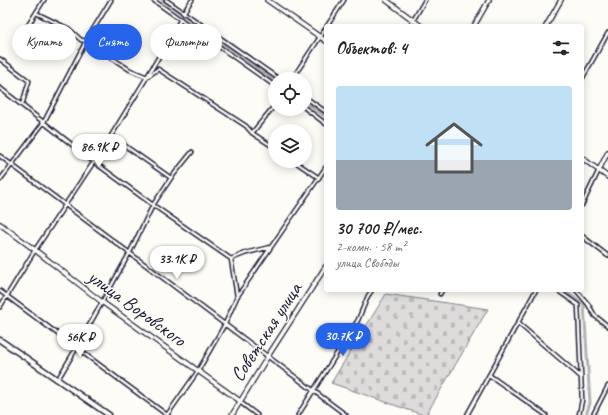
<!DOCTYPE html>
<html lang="ru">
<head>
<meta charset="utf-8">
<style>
	:root { --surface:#fff; --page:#f2f2f2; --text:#222; --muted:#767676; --line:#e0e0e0; --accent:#2563eb }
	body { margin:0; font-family:Caveat,sans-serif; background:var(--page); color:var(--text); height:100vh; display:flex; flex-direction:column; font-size:15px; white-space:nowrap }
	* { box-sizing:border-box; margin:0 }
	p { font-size:13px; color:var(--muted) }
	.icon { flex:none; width:22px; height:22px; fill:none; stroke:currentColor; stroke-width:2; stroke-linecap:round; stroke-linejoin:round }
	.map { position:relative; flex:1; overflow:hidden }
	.drawer { position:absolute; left:324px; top:24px; width:260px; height:268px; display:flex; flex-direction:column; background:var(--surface); border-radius:4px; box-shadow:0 2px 10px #0003 }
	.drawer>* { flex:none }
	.top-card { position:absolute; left:12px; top:24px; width:252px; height:36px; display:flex; gap:8px }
	.fabs { position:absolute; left:268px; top:72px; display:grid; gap:8px }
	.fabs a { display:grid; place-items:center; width:44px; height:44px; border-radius:50%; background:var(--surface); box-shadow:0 2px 10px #0003; font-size:20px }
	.price { position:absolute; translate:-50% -34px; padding:0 9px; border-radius:14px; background:#fff; color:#222; font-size:13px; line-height:26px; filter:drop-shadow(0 1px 2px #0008) }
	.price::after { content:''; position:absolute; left:50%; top:24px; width:12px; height:9px; margin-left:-6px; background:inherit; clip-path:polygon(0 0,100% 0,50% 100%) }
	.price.active { background:var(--accent); color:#fff }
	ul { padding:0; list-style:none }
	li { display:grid; align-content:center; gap:8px; height:212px; padding:0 12px }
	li+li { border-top:1px solid var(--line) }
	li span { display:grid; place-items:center; height:124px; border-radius:4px; color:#555 }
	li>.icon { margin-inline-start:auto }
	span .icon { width:72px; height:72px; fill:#fffc; stroke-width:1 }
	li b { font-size:17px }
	h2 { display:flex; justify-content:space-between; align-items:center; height:48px; padding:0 12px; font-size:17px }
	.chip { padding:0 14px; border-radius:18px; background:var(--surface); box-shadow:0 2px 10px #0003; font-size:14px; line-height:36px }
	.chip.active { background:var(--accent); color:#fff }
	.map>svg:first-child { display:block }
	.cemetery { fill:url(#cemetery-stones); stroke:#807f8b }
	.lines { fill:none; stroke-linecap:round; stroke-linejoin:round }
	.canal { stroke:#b2b2b7; stroke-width:3 }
	.street-casing { stroke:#22223b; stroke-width:5.5 }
	.secondary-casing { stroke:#22223b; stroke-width:6 }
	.primary-casing { stroke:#22223b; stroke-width:7 }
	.street { stroke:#fdfcf7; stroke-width:2.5 }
	.secondary { stroke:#fdfcf7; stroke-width:3.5 }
	.primary { stroke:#fdfcf7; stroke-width:4 }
	.labels { text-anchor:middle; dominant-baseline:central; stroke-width:3; stroke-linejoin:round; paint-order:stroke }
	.street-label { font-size:20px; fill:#22223b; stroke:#fdfcf7 }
</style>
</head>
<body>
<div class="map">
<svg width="608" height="415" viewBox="0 0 608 415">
	<defs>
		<pattern id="cemetery-stones" width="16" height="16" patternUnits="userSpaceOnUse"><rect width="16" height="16" fill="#dddcdb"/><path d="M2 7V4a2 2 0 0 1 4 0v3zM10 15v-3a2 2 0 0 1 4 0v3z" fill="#bdbcbd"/></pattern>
	</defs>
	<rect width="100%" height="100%" fill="#fdfcf7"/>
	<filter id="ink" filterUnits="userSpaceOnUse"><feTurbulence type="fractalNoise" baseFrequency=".025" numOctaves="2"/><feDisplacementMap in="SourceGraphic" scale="8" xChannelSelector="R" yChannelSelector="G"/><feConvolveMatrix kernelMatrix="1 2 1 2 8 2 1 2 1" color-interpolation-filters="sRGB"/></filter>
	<g filter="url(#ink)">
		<path class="cemetery" d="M386 294 488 309 426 415H423L331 383Z"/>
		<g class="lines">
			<path class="canal" d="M162 0 275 81
				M305 102 326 117
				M565 290 584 305 590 403 586 415"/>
			<defs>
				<path id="street" d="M153 0 275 86
					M166 0 279 79
					M36 13 69 29 81 40 86 41 130 70 147 77 158 69 246 126 252 133 275 148
					M183 13 192 0
					M327 26 344 0
					M410 26 425 0
					M27 27 44 0
					M0 59 29 81 22 105
					M292 79 326 28
					M582 79 608 33
					M0 88 94 162 153 205 231 259 246 253 271 247
					M305 97 326 112
					M305 108 326 124
					M252 133 275 105
					M111 136 171 178
					M0 156 346 415
					M294 161 319 178
					M0 180 44 122 86 41 111 0
					M582 205 599 170
					M582 236 608 256
					M231 259 237 296
					M557 290 578 305 582 400 579 415
					M576 290 588 304 595 316 608 326
					M0 291 167 415
					M440 294 442 290
					M0 307 35 250 111 136 147 77 181 19
					M518 323 581 377
					M489 375 546 415
					M58 379 77 347 129 254 153 205 171 178 192 152
					M240 402 257 415
					M167 415 198 371 225 324 237 297 271 247 326 167
					M298 415 358 320 368 296 372 290
					M467 415 536 290
					M593 415 608 386"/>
				<path id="secondary" d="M267 0 326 41
					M386 0 421 26
					M474 26 489 0
					M546 26 561 0
					M582 158 608 177
					M599 170 608 152
					M0 224 35 250 102 302 240 401
					M232 415 268 356 326 266"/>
				<path id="primary" d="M0 340 109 415"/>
			</defs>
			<use href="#street" class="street-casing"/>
			<use href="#secondary" class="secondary-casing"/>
			<use href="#primary" class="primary-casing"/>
			<use href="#street" class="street"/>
			<use href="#secondary" class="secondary"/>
			<use href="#primary" class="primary"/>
		</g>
	</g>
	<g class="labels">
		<g class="street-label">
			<text transform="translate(137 308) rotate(36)">улица Воровского</text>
			<text transform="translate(266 332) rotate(-57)">Советская улица</text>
		</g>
	</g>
</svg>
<div class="fabs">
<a><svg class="icon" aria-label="locate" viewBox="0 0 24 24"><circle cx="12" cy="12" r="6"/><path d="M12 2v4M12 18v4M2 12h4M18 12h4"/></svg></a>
<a><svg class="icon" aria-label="layers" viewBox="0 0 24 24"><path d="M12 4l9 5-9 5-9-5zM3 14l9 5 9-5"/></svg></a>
</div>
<b class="price" style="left:99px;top:168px">86.9K ₽</b>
<b class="price" style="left:177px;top:280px">33.1K ₽</b>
<b class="price active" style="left:343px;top:357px">30.7K ₽</b>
<b class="price" style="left:80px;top:358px">56K ₽</b>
<div class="top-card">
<a class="chip">Купить</a>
<a class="chip active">Снять</a>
<a class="chip">Фильтры</a>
</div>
<section class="drawer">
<h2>Объектов: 4<svg class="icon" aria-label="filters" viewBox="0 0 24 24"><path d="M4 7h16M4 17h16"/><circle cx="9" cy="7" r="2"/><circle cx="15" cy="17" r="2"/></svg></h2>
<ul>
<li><span style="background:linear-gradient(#bfe0f5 60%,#9aa5b1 0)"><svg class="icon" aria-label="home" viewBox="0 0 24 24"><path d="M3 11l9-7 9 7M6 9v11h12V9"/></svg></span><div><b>30 700 ₽/мес.</b><p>2-комн. · 58 m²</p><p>улица Свободы</p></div></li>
</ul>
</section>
</div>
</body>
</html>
